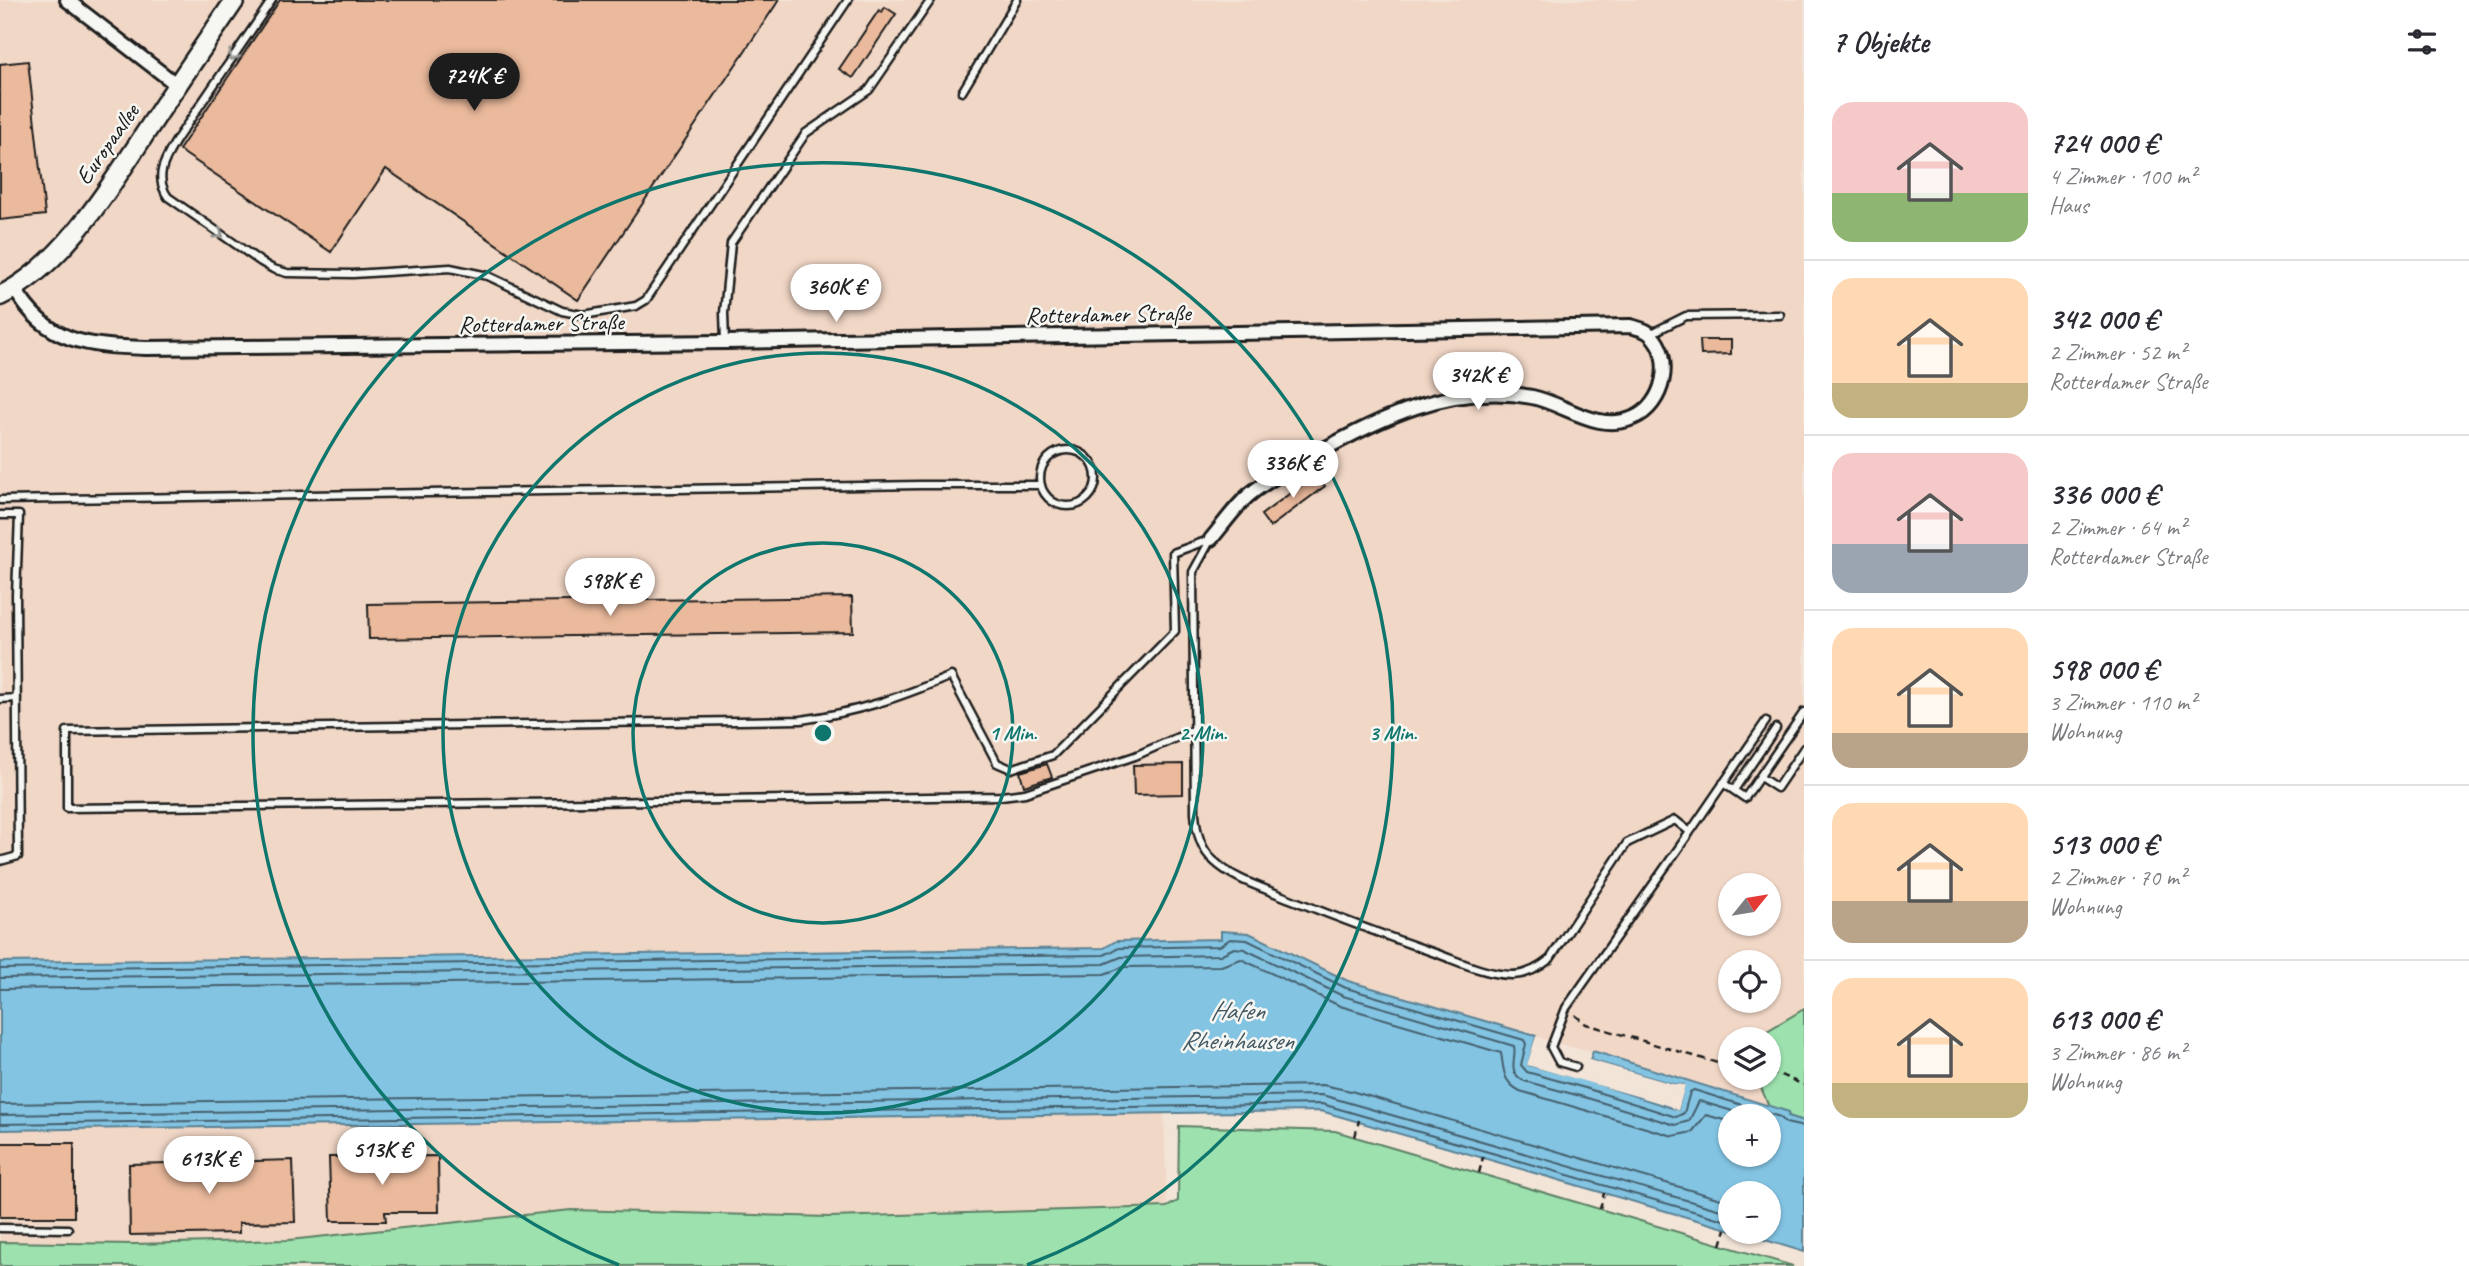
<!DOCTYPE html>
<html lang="de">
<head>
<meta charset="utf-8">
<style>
	:root { --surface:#fff; --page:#f7f7f7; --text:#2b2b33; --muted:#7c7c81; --line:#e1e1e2; --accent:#1c1c1c }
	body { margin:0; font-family:Caveat,sans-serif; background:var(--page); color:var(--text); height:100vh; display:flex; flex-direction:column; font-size:26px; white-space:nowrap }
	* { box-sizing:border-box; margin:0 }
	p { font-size:23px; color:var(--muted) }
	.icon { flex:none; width:38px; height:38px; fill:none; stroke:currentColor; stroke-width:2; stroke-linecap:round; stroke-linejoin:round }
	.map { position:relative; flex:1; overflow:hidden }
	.panel { display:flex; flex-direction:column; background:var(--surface); width:665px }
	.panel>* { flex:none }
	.needle { width:46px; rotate:60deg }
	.buttons { position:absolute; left:1718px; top:873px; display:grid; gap:14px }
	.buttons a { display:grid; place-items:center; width:63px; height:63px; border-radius:50%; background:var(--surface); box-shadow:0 2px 5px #0004; font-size:35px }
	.price { position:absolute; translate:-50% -60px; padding:0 16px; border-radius:24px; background:#fff; color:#222; font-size:23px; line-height:46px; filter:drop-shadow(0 2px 4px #0008) }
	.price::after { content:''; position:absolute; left:50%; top:42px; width:21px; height:16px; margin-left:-10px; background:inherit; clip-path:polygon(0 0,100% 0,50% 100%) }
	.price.active { background:var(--accent); color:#fff }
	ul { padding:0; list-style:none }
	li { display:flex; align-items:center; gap:21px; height:175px; padding:0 28px }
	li+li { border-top:2px solid var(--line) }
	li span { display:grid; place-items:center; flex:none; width:196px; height:140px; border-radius:21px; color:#555 }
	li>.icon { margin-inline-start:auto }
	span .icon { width:84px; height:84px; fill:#fffc; stroke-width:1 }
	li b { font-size:30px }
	h2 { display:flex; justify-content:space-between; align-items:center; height:84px; padding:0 28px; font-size:30px }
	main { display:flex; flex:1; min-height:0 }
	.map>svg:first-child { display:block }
	.built { fill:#f1d7c6; fill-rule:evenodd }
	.green { fill:#9de2ae; stroke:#5c7f65; stroke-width:2 }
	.water { fill:#83c4e3; stroke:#5a8193; stroke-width:2; fill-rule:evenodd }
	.pier { fill:#f3e4d8 }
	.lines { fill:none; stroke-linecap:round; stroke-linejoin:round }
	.shore { stroke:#455f6c; stroke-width:2 }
	.building { fill:#ebba9c; stroke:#1c1c1c; stroke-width:2 }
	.lane-casing { stroke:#1c1c1c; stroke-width:11 }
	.street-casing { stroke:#1c1c1c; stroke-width:18 }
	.secondary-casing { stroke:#1c1c1c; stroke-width:23 }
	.path { stroke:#1c1c1c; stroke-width:2.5; stroke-dasharray:7 5; stroke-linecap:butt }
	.lane { stroke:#f6f6f2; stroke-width:6 }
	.street { stroke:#f6f6f2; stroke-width:12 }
	.secondary { stroke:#f6f6f2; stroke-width:18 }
	.oneway { stroke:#949492 }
	.ring { fill:none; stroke:#0f766e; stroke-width:3.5 }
	.labels { text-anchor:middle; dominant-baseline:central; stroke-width:5; stroke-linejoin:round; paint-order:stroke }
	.street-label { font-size:24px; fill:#1c1c1c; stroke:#f6f6f2 }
	.water-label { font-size:26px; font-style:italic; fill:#405762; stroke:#f6f6f2 }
	.centre { fill:#0f766e; stroke:#f6f6f2; stroke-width:3.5 }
	.ring-label { font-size:21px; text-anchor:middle; font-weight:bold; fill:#0f766e; stroke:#f6f6f2; stroke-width:5; stroke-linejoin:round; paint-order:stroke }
</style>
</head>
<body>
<main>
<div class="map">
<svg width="1804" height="1266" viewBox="0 0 1804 1266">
	<rect width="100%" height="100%" fill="#f3e4d8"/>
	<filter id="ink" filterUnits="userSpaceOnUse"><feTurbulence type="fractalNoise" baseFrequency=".0143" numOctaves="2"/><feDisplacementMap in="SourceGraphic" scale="14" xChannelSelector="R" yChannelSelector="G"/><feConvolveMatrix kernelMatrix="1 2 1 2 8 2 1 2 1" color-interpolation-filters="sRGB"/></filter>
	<g filter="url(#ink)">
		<path class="built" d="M0 0H1804V1009L1752 1039 1731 1040V1078H1757L1769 1107 1593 1051 1571 1047 1348 981 1249 933 1221 932V939L1116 941 1104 948 0 966ZM1731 886H1769V924H1731ZM1731 962H1769V1001H1731Z
			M1164 1112 1167 1207 830 1217 571 1210 289 1240 135 1244 0 1242V1130Z"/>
		<path class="green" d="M1804 1009V1121L1788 1116 1789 1113 1769 1107 1757 1078H1769V1040H1752Z
			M1179 1126 1335 1131 1793 1266H0V1242L135 1244 289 1240 571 1210 830 1217 1167 1207 1178 1201Z"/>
		<path class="water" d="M1221 931 1249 933 1348 981 1536 1036 1528 1065 1585 1080 1678 1110 1684 1085 1673 1084 1590 1060 1593 1051 1789 1112 1788 1116 1804 1121V1252L1739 1232H1769V1194H1731V1230L1321 1111 0 1130V962L1104 948 1116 941 1221 939ZM1731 1116H1769V1155H1731Z"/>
		<path class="pier" d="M1536 1036 1539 1037 1532 1063 1676 1105 1680 1088 1589 1063 1586 1059 1673 1084 1685 1085 1678 1111 1668 1105 1527 1065Z"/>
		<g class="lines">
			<path class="shore" d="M0 969 1104 955 1119 948 1220 946 1230 939 1247 940 1346 988 1524 1040 1526 1044 1521 1065 1527 1072 1585 1088 1676 1117 1684 1113 1690 1092 1694 1090 1780 1117 1786 1123 1804 1127
				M0 978 1104 964 1121 957 1220 955 1234 948 1244 949 1343 996 1514 1046C1517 1060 1506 1071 1524 1081L1584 1097 1675 1125 1689 1121 1699 1101 1749 1116
				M0 989 1104 974 1124 967 1221 966 1241 959 1340 1006 1501 1053C1504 1069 1502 1082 1520 1091L1673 1136 1692 1132 1706 1115 1731 1122
				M0 1104 1323 1085 1351 1091 1731 1202
				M0 1115 1322 1095 1731 1213
				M0 1124 1322 1104 1731 1222"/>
		</g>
		<path class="building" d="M280 0H779L578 300 386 169 331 252 179 150Z
			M885 7 896 14 853 78 839 69 879 10 882 12Z
			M28 61 45 215 0 220V64Z
			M1700 340H1731V354L1701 355Z
			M1316 474 1325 486 1270 527 1261 515Z
			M852 597 853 632 369 639 368 604Z
			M1047 764 1052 777 1024 786 1020 772Z
			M1183 764V794L1134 795 1133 765Z
			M0 1143H74V1217H0Z
			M438 1156 439 1212H385L386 1221H331L329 1157Z
			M293 1160 295 1222 239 1223V1233L130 1235 129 1164Z"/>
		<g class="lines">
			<defs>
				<path id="lane" d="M272 0 177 139C166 158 153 176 168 197L261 262 273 269 287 273 353 274 450 268 488 276 562 311 583 315 636 306 646 300 848 0
					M962 92 1017 0
					M1650 334 1686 316 1780 315
					M725 342 724 313 731 243 806 133 869 90 931 0
					M1040 478a28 28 0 1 1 56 0a28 28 0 1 1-56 0Z
					M0 500 920 485H1041
					M0 515H19L16 595 18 856 0 861
					M1211 539 1193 572 1195 813C1196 830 1200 849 1214 861 1234 880 1264 888 1290 899 1338 918 1386 936 1435 953 1458 961 1486 975 1512 975 1527 975 1539 968 1550 959L1627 843 1675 820 1690 832 1566 1008 1551 1047 1559 1062 1576 1067
					M0 699 17 698
					M1194 730 1135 756 1025 793 1001 796C690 800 378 806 67 808V731L801 720C858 712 898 698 951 676L997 763 1011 769 1053 755 1175 631 1173 553 1211 539
					M1760 777 1777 788 1804 748
					M1723 783 1745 798 1804 712
					M1734 790 1776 728
					M1690 832 1766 721
					M0 1228 68 1229"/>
				<path id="street" d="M67 0 177 85
					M15 289C46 344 89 346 146 348L725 342 1630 326C1637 328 1645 329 1650 334 1675 357 1664 406 1633 418 1597 433 1566 404 1532 397 1452 382 1379 418 1312 456 1291 468 1268 479 1249 495 1235 507 1223 525 1211 539"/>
				<path id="secondary" d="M0 296C66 264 114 180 154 120 180 80 208 40 235 0"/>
			</defs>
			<use href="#lane" class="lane-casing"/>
			<use href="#street" class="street-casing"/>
			<use href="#secondary" class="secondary-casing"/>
			<path class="path" d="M1575 1015 1586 1024 1731 1067
				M1769 1074H1778L1804 1085
				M1355 1137 1359 1120
				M1479 1173 1483 1157
				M1600 1209 1604 1193
				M1721 1245 1726 1229"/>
			<use href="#lane" class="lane"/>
			<use href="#street" class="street"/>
			<use href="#secondary" class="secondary"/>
		</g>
		<defs><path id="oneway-chevron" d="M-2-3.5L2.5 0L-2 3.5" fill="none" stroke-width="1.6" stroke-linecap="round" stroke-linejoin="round" transform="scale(1.75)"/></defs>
		<g class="oneway">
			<use href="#oneway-chevron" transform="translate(233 56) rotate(124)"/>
			<use href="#oneway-chevron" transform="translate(219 234) rotate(34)"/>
		</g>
	</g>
	<g class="ring">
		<circle cx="823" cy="733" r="190"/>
		<circle cx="823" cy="733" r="380"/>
		<path d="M619 1265A570 570 0 1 1 1027 1265"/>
	</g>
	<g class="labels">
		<g class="street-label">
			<text transform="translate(107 144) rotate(-55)">Europaallee</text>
			<text transform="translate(1108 314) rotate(-1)">Rotterdamer Straße</text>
			<text transform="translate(541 323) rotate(-1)">Rotterdamer Straße</text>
		</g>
		<g class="water-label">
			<text x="1237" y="1010">Hafen<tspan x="1237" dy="30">Rheinhausen</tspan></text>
		</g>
	</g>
	<circle cx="823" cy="733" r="10" class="centre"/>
	<g class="ring-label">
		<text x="1013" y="740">1 Min.</text>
		<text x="1203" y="740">2 Min.</text>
		<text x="1393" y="740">3 Min.</text>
	</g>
</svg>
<div class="buttons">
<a><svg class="needle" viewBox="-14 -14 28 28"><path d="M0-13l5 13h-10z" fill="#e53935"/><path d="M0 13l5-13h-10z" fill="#7c7c81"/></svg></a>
<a><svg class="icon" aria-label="locate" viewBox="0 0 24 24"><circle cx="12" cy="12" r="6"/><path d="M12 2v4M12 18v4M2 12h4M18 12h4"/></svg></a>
<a><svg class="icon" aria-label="layers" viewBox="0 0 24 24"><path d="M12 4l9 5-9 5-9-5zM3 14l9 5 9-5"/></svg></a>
<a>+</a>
<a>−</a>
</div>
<b class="price active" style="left:474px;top:113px">724K €</b>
<b class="price" style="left:836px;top:324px">360K €</b>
<b class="price" style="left:1478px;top:412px">342K €</b>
<b class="price" style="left:1293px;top:500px">336K €</b>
<b class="price" style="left:610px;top:618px">598K €</b>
<b class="price" style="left:382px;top:1187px">513K €</b>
<b class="price" style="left:209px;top:1196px">613K €</b>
</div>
<section class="panel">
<h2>7 Objekte<svg class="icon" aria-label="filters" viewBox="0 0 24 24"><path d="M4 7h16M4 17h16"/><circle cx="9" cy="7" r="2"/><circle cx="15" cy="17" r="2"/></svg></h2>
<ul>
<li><span style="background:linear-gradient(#f6c9c9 65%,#8fb573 0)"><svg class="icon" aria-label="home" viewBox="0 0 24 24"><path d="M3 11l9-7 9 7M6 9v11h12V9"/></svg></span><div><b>724 000 €</b><p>4 Zimmer · 100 m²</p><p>Haus</p></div></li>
<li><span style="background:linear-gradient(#ffd9b3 75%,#c2b280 0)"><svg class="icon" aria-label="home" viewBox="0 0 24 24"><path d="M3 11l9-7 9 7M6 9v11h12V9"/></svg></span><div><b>342 000 €</b><p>2 Zimmer · 52 m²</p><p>Rotterdamer Straße</p></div></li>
<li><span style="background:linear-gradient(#f6c9c9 65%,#9aa5b1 0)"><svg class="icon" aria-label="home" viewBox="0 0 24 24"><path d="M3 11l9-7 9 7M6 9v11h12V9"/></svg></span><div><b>336 000 €</b><p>2 Zimmer · 64 m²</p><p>Rotterdamer Straße</p></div></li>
<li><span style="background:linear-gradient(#ffd9b3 75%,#b9a48a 0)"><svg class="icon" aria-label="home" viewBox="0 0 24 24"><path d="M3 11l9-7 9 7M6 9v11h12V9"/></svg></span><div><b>598 000 €</b><p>3 Zimmer · 110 m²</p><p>Wohnung</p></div></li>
<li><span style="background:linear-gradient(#ffd9b3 70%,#b9a48a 0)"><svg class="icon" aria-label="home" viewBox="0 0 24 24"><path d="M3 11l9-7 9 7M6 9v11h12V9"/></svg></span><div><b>513 000 €</b><p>2 Zimmer · 70 m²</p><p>Wohnung</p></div></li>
<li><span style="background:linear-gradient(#ffd9b3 75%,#c2b280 0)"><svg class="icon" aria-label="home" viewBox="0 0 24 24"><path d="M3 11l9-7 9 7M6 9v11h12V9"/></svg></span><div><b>613 000 €</b><p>3 Zimmer · 86 m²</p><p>Wohnung</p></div></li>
</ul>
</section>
</main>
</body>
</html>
